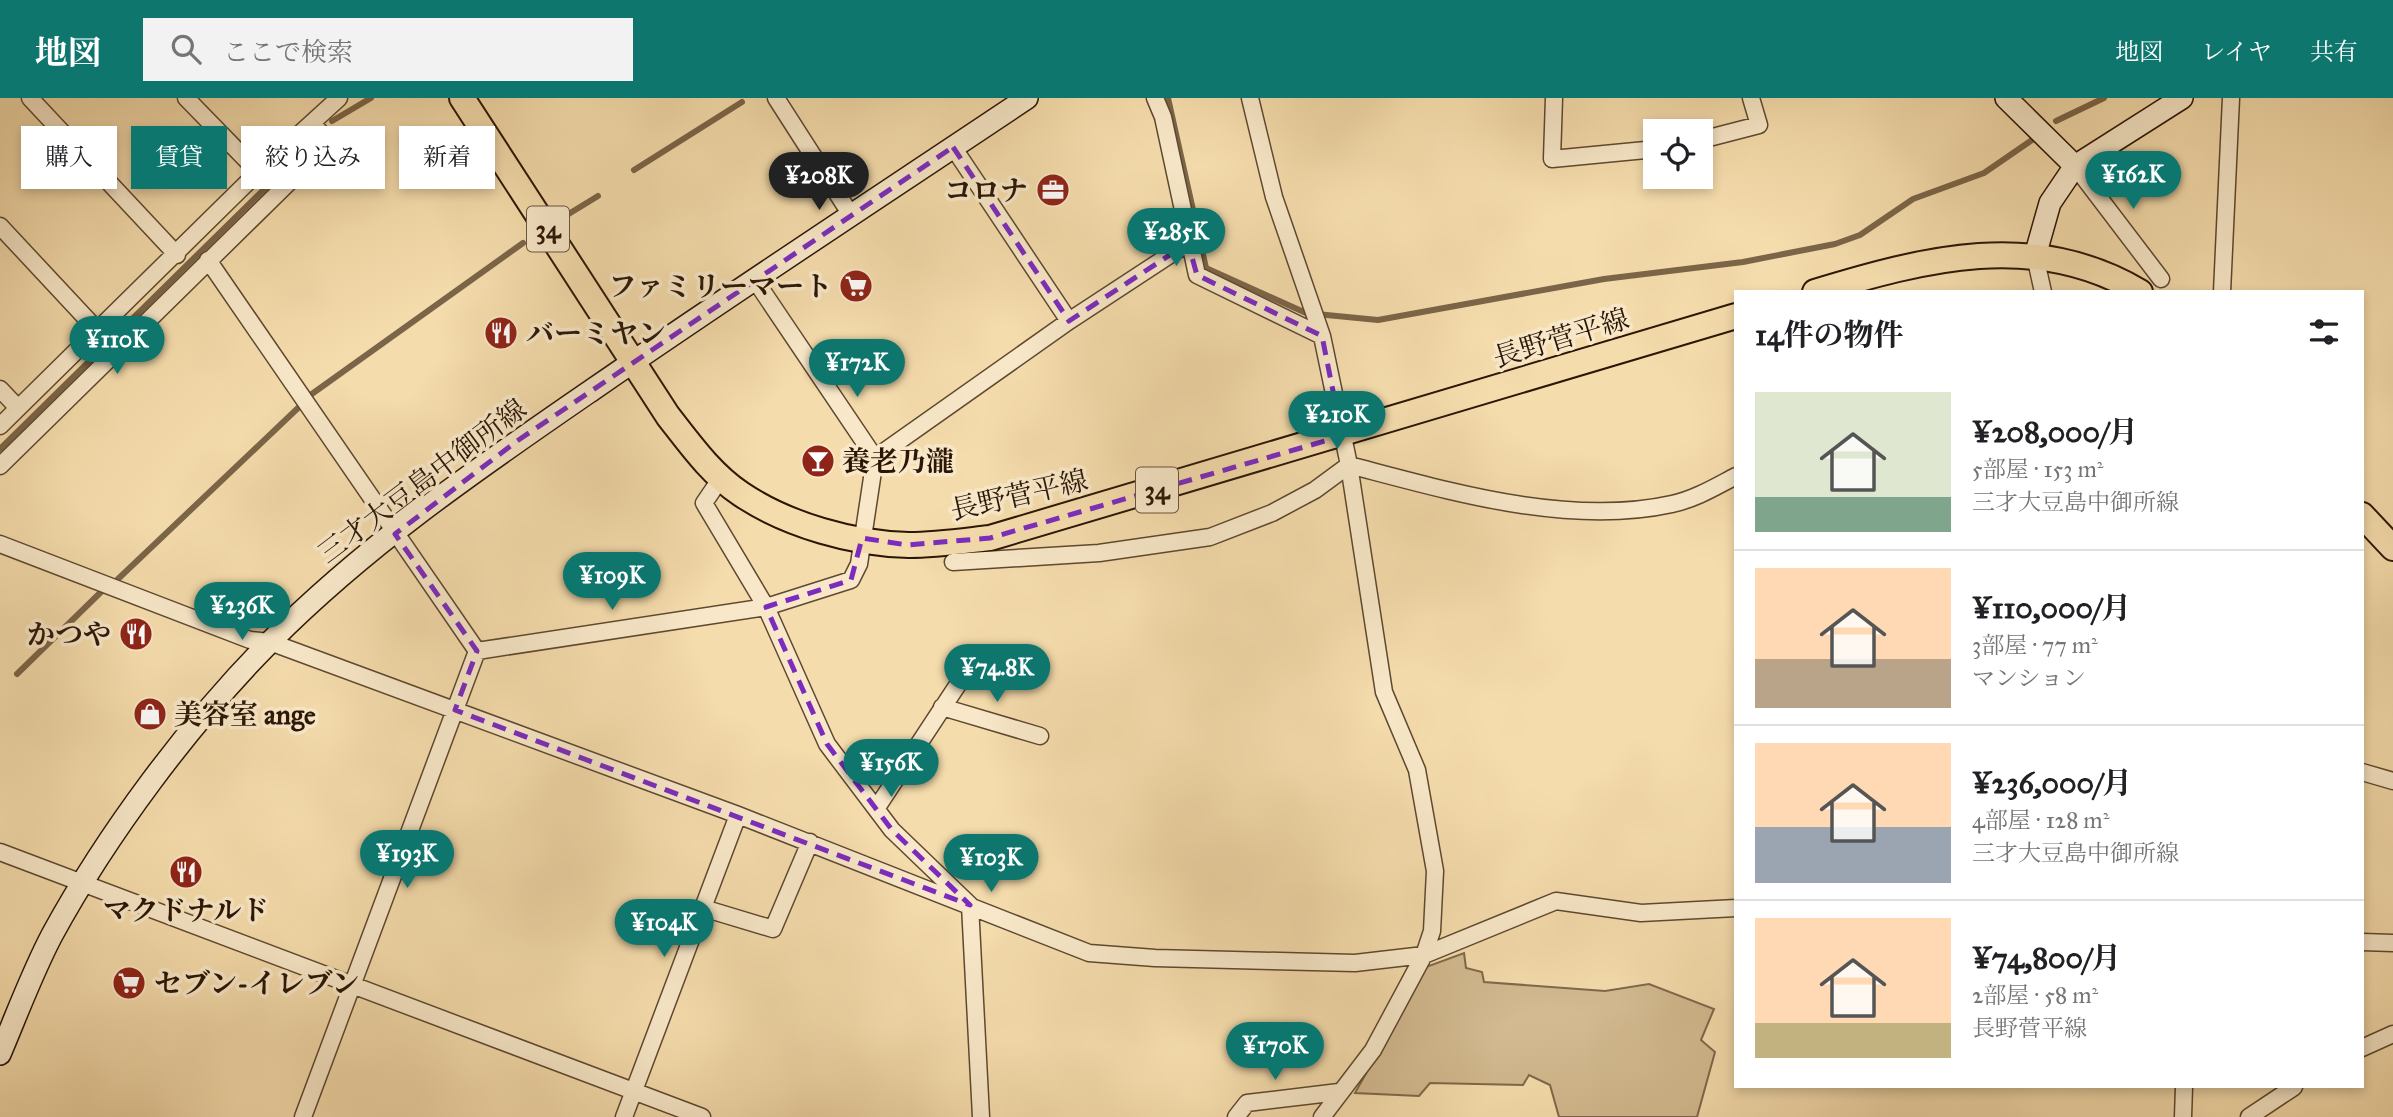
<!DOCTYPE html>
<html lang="ja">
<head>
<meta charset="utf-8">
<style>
	:root { --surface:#fff; --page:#f2f2f2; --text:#202124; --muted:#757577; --line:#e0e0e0; --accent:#0f766e }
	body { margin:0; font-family:"IM FELL Great Primer","Noto Serif JP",serif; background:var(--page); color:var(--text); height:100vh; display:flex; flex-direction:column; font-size:26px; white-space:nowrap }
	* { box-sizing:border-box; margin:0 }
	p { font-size:23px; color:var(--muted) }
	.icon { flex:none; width:38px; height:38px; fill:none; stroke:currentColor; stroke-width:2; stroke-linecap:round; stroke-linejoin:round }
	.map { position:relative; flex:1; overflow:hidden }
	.drawer { position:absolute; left:1734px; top:192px; width:630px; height:798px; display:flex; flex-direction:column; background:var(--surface); border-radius:0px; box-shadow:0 4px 10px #0003 }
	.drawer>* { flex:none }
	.top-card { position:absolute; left:21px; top:28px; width:665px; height:63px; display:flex; gap:14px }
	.tools { position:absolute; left:1643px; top:21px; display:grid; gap:14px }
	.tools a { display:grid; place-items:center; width:70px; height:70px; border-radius:0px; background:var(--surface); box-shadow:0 4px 10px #0003; font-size:35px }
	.price { position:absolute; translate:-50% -60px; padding:0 16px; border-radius:24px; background:var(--accent); color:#fff; font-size:23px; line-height:46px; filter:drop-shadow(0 2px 4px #0008) }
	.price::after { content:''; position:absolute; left:50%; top:42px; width:21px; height:16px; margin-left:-10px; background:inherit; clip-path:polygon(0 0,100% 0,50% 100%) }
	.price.active { background:#222; color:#fff }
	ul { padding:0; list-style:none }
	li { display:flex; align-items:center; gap:21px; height:175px; padding:0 21px }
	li+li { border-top:2px solid var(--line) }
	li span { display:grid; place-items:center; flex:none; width:196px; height:140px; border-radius:0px; color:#555 }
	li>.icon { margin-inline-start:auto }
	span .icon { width:84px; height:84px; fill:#fffc; stroke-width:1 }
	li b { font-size:30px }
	h2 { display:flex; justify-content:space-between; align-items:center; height:84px; padding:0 21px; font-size:30px }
	.chip { padding:0 24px; border-radius:0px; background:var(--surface); box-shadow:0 4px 10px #0003; font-size:24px; line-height:63px }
	.chip.active { background:var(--accent); color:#fff }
	header { display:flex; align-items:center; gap:42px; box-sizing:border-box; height:98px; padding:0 35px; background:var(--accent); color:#fff }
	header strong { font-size:33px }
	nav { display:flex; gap:38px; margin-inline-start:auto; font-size:24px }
	.search { width:490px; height:63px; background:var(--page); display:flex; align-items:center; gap:18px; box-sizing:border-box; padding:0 24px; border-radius:0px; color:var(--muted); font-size:26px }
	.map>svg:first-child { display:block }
	.green { fill:#d3ba90; stroke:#7f684b; stroke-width:2 }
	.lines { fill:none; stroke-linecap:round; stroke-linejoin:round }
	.stream { stroke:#7b6548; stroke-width:6 }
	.minor-casing { stroke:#5e4830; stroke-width:19 }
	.secondary-casing { stroke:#2b1606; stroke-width:24 }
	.primary-casing { stroke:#2b1606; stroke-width:28 }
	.minor { stroke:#f8e8c9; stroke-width:16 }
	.secondary { stroke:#f8e8c9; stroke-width:21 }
	.primary { stroke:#f5dcac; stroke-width:24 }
	.marked { fill:none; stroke:#7b2cbf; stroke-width:5; stroke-dasharray:14 9; stroke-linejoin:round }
	.labels { text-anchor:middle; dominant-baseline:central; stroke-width:7; stroke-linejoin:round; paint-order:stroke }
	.shield { fill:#f8e8c9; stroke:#685540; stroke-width:2 }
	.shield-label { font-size:26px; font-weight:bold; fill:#2b1606 }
	.poi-label { font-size:28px; font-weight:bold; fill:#2b1606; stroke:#f8e8c9; text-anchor:start }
	.street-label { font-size:28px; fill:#2b1606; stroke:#f8e8c9 }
</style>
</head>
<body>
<header>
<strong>地図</strong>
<div class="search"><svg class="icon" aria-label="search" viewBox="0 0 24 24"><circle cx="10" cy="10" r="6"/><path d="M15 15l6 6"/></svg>ここで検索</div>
<nav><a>地図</a><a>レイヤ</a><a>共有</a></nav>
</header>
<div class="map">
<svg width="2393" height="1019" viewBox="0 0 2393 1019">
	<rect width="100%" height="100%" fill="#f5dcac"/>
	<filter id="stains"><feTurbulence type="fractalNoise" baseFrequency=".00286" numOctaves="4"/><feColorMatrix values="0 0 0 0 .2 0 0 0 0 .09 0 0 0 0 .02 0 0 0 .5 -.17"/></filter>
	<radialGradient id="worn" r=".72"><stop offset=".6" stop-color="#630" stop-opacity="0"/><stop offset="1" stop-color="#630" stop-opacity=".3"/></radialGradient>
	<path class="green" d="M1464 855 1466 870 1482 874 1484 884 1605 893 1649 886 1714 911 1701 942 1715 954 1697 1019H1559L1550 987 1529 977 1523 987 1430 985 1419 998 1355 995 1426 869Z"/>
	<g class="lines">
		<path class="stream" d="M1168 0 1206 170 1306 215 1378 222 1604 181 1743 164 1835 146 1860 137 1913 101 1984 75 2032 42
			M332 23 371 0
			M2056 23 2104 0
			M634 72 742 4
			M567 117 598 98
			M309 298 523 145
			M0 351 310 46
			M118 481 298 310
			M17 576 101 494"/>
		<defs>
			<path id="minor" d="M30 0 177 157
				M186 0 258 74
				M776 0 851 117
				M1155 0 1163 19 1197 177 1322 238
				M1250 0 1274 99 1322 238 1349 367 1384 594 1417 672 1435 773 1432 833 1424 857 1373 952 1322 1019
				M1554 0 1552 61 1656 51
				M1701 42 1759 27 1751 0
				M953 49 1069 223
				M2075 68 2161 181
				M0 128 98 233
				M2035 158 2043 194
				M208 162 477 553 766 509 851 482 859 466 875 360 755 182
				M2222 194 2231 0
				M0 291 18 310
				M0 328 258 74 339 0
				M875 360 1069 223 1188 145
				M0 368 330 44 312 26
				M721 380 704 405 766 509 827 646 892 732 970 807 981 1019
				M0 446 250 542 270 544 738 717 1089 855 1155 860 1355 865 1424 857 1556 803 1641 815 1736 810
				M953 464 1099 455 1210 439 1272 415 1315 392 1349 367C1449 393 1568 429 1672 406 1695 401 1715 389 1736 378
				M942 609 1040 638
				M2362 674 2393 683
				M876 711 976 559
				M0 754 702 1019
				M703 810 773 831 810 744
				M2362 844 2393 845
				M2362 950 2393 936
				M303 1019 477 553
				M624 1019 738 717
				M1236 1019 1247 1005 1339 994
				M2183 1019 2184 989
				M2249 1019 2294 989"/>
			<path id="secondary" d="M2006 0 2075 68
				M2035 158 2050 105 2075 68 2182 0
				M0 956C17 916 32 875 52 837 107 736 189 626 270 544 366 447 480 369 592 292 735 193 882 97 1027 0"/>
			<path id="primary" d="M462 0 668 318C690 346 711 376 741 396 787 427 854 446 909 447 936 447 963 443 990 440L1736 218
				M1815 194C1924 161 2035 131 2140 194
				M2362 417 2393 450"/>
		</defs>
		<use href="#minor" class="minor-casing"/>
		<use href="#secondary" class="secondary-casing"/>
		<use href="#primary" class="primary-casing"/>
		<use href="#minor" class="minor"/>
		<use href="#secondary" class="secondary"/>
		<use href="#primary" class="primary"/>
	</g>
	<path class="marked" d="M953 49 1069 223 1188 145 1197 177 1322 238 1342 338 990 440 907 447 862 440 851 482 766 509 827 646 892 732 970 807 455 612 477 553 395 436 517 343Z"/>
	<defs>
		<symbol id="office-disc" viewBox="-11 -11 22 22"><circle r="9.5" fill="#8f2418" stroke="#f8e8c9"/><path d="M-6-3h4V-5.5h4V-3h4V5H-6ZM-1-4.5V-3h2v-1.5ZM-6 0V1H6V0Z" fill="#fff"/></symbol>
		<symbol id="supermarket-disc" viewBox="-11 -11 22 22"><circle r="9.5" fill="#8f2418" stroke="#f8e8c9"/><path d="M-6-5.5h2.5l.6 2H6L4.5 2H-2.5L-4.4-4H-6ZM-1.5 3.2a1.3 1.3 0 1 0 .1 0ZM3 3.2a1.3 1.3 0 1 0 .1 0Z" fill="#fff"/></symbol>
		<symbol id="restaurant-disc" viewBox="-11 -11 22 22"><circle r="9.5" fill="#8f2418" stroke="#f8e8c9"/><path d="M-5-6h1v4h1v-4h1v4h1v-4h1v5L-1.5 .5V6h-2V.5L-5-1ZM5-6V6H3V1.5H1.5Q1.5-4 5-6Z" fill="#fff"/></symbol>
		<symbol id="bar-disc" viewBox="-11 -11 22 22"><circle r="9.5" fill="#8f2418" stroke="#f8e8c9"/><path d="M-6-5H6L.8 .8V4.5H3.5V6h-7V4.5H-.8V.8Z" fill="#fff"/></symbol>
		<symbol id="shop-disc" viewBox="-11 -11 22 22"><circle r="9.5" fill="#8f2418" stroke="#f8e8c9"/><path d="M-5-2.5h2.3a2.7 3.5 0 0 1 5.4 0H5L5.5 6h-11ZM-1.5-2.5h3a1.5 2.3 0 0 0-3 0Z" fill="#fff"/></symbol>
	</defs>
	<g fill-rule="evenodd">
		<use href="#office-disc" x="1034" y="73" width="38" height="38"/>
		<use href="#supermarket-disc" x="837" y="169" width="38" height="38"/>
		<use href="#restaurant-disc" x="482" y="216" width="38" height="38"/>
		<use href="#bar-disc" x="799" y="344" width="38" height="38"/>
		<use href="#restaurant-disc" x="117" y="517" width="38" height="38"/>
		<use href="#shop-disc" x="131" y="597" width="38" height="38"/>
		<use href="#restaurant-disc" x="167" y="755" width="38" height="38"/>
		<use href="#supermarket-disc" x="110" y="866" width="38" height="38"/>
	</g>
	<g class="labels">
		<g class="shield">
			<rect x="527" y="108.5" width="42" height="45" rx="5"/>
			<rect x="1136" y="369.5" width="42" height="45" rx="5"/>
		</g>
		<g class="shield-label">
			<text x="548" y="131">34</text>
			<text x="1157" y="392">34</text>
		</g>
		<g class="poi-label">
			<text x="1028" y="92" text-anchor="end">コロナ</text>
			<text x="832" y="188" text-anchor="end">ファミリーマート</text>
			<text x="526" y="235">バーミヤン</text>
			<text x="842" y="363">養老乃瀧</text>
			<text x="111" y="536" text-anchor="end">かつや</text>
			<text x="174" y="616">美容室 ange</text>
			<text x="186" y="812" text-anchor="middle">マクドナルド</text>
			<text x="154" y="885">セブン-イレブン</text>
		</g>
		<g class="street-label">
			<text transform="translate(1561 240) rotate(-17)">長野菅平線</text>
			<text transform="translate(422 383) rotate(-37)">三才大豆島中御所線</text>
			<text transform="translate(1019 397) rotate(-13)">長野菅平線</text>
		</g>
	</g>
	<rect width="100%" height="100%" filter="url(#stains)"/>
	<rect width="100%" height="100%" fill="url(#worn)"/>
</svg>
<div class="tools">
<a><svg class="icon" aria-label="locate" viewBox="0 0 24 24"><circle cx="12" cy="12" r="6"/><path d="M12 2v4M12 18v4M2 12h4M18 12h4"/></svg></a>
</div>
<b class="price" style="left:2133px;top:113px">¥162K</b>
<b class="price active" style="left:819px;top:114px">¥208K</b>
<b class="price" style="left:1176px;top:170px">¥285K</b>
<b class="price" style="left:117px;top:278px">¥110K</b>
<b class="price" style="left:857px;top:301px">¥172K</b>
<b class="price" style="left:1337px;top:353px">¥210K</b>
<b class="price" style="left:612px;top:514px">¥109K</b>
<b class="price" style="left:242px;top:544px">¥236K</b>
<b class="price" style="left:997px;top:606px">¥74.8K</b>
<b class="price" style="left:891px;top:701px">¥156K</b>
<b class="price" style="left:407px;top:792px">¥193K</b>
<b class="price" style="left:991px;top:796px">¥103K</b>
<b class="price" style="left:664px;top:861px">¥104K</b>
<b class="price" style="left:1275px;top:984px">¥170K</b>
<div class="top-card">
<a class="chip">購入</a>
<a class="chip active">賃貸</a>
<a class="chip">絞り込み</a>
<a class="chip">新着</a>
</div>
<section class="drawer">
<h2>14件の物件<svg class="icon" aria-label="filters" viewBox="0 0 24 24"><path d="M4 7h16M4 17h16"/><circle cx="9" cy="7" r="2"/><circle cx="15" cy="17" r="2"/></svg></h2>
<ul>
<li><span style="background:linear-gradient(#dfe7d0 75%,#7fa58c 0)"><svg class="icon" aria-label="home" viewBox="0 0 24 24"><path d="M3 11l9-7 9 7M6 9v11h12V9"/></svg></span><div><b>¥208,000/月</b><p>5部屋 · 153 m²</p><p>三才大豆島中御所線</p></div></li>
<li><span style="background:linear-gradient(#ffd9b3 65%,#b9a48a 0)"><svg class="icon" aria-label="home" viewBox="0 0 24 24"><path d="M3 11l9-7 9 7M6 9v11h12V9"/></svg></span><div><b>¥110,000/月</b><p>3部屋 · 77 m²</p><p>マンション</p></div></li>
<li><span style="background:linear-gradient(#ffd9b3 60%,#9aa5b1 0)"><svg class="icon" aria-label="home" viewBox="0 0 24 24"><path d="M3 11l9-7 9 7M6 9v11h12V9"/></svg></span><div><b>¥236,000/月</b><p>4部屋 · 128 m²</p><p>三才大豆島中御所線</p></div></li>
<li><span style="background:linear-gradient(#ffd9b3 75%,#c2b280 0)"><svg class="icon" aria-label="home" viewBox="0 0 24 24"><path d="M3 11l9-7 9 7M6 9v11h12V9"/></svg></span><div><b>¥74,800/月</b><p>2部屋 · 58 m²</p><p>長野菅平線</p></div></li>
</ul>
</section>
</div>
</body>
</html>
